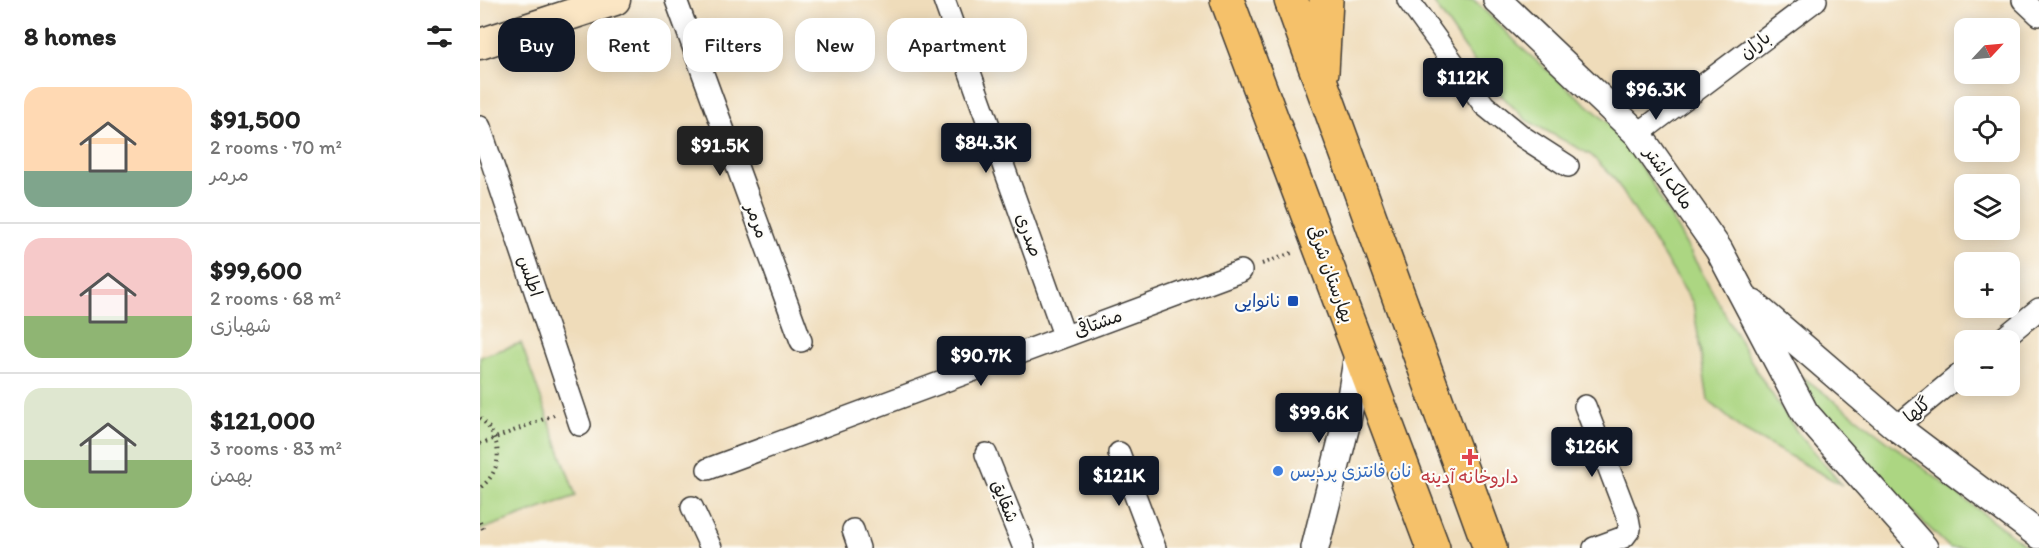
<!DOCTYPE html>
<html lang="en">
<head>
<meta charset="utf-8">
<style>
	:root { --surface:#fff; --page:#f6f6f6; --text:#222; --muted:#767676; --line:#e0e0e0; --accent:#111827 }
	body { margin:0; font-family:Itim,"Playpen Sans Arabic",sans-serif; background:var(--page); color:var(--text); height:100vh; display:flex; flex-direction:column; font-size:22px; white-space:nowrap }
	* { box-sizing:border-box; margin:0 }
	p { font-size:20px; color:var(--muted) }
	.icon { flex:none; width:33px; height:33px; fill:none; stroke:currentColor; stroke-width:2; stroke-linecap:round; stroke-linejoin:round }
	.map { position:relative; flex:1; overflow:hidden }
	.sheet { display:flex; flex-direction:column; background:var(--surface); width:480px }
	.sheet>* { flex:none }
	.guide { position:absolute; left:18px; top:18px; width:570px; height:54px; display:flex; gap:12px }
	.needle { width:39px; rotate:64deg }
	.controls { position:absolute; left:1474px; top:18px; display:grid; gap:12px }
	.controls a { display:grid; place-items:center; width:66px; height:66px; border-radius:12px; background:var(--surface); box-shadow:0 3px 15px #0003; font-size:30px }
	.price { position:absolute; translate:-50% -51px; padding:0 14px; border-radius:6px; background:var(--accent); color:#fff; font-size:20px; line-height:39px; filter:drop-shadow(0 2px 3px #0008) }
	.price::after { content:''; position:absolute; left:50%; top:36px; width:18px; height:14px; margin-left:-9px; background:inherit; clip-path:polygon(0 0,100% 0,50% 100%) }
	.price.on { background:#222; color:#fff }
	ul { padding:0; list-style:none }
	li { display:flex; align-items:center; gap:18px; height:150px; padding:0 24px }
	li+li { border-top:2px solid var(--line) }
	li span { display:grid; place-items:center; flex:none; width:168px; height:120px; border-radius:18px; color:#555 }
	li>.icon { margin-inline-start:auto }
	span .icon { width:72px; height:72px; fill:#fffc; stroke-width:1 }
	li b { font-size:26px }
	h2 { display:flex; justify-content:space-between; align-items:center; height:72px; padding:0 24px; font-size:26px }
	.tag { padding:0 21px; border-radius:18px; background:var(--surface); box-shadow:0 3px 15px #0003; font-size:21px; line-height:54px }
	.tag.on { background:var(--accent); color:#fff }
	main { display:flex; flex:1; min-height:0 }
	.map>svg:first-child { display:block }
	.green { fill:#acd682; stroke:#64794f; stroke-width:1.5 }
	.lines { fill:none; stroke-linecap:round; stroke-linejoin:round }
	.minor-casing { stroke:#3c3934; stroke-width:24 }
	.tertiary-casing { stroke:#3c3934; stroke-width:30 }
	.secondary-casing { stroke:#3c3934; stroke-width:33 }
	.primary-casing { stroke:#3c3934; stroke-width:36 }
	.path { stroke:#3c3934; stroke-width:4; stroke-dasharray:1.5 4.5; stroke-linecap:butt }
	.minor { stroke:#fff; stroke-width:21 }
	.tertiary { stroke:#fff; stroke-width:27 }
	.secondary { stroke:#fbe6c4; stroke-width:30 }
	.primary { stroke:#f5c16b; stroke-width:33 }
	.transit-dot { fill:#1a4fb4; stroke:#fdfcf7; stroke-width:2 }
	.health-dot { fill:#e0444e; stroke:#fdfcf7; stroke-width:2 }
	.shop-dot { fill:#3f7fe0; stroke:#fdfcf7; stroke-width:2 }
	.labels { text-anchor:middle; dominant-baseline:central; stroke-width:4.5; stroke-linejoin:round; paint-order:stroke }
	.street-label { font-size:18px; fill:#1c1c1c; stroke:#fdfcf7 }
	.transit-label { font-size:18px; fill:#164399; stroke:#fdfcf7; text-anchor:end }
	.shop-label { font-size:18px; fill:#366cbe; stroke:#fdfcf7; text-anchor:start }
	.health-label { font-size:18px; fill:#be3a42; stroke:#fdfcf7 }
</style>
</head>
<body>
<main>
<section class="sheet">
<h2>8 homes<svg class="icon" aria-label="filters" viewBox="0 0 24 24"><path d="M4 7h16M4 17h16"/><circle cx="9" cy="7" r="2"/><circle cx="15" cy="17" r="2"/></svg></h2>
<ul>
<li><span style="background:linear-gradient(#ffd9b3 70%,#7fa58c 0)"><svg class="icon" aria-label="home" viewBox="0 0 24 24"><path d="M3 11l9-7 9 7M6 9v11h12V9"/></svg></span><div><b>$91,500</b><p>2 rooms · 70 m²</p><p>مرمر</p></div></li>
<li><span style="background:linear-gradient(#f6c9c9 65%,#8fb573 0)"><svg class="icon" aria-label="home" viewBox="0 0 24 24"><path d="M3 11l9-7 9 7M6 9v11h12V9"/></svg></span><div><b>$99,600</b><p>2 rooms · 68 m²</p><p>شهبازی</p></div></li>
<li><span style="background:linear-gradient(#dfe7d0 60%,#8fb573 0)"><svg class="icon" aria-label="home" viewBox="0 0 24 24"><path d="M3 11l9-7 9 7M6 9v11h12V9"/></svg></span><div><b>$121,000</b><p>3 rooms · 83 m²</p><p>بهمن</p></div></li>
</ul>
</section>
<div class="map">
<svg width="1559" height="548" viewBox="0 0 1559 548">
	<rect width="100%" height="100%" fill="#fdfcf7"/>
	<filter id="ink" filterUnits="userSpaceOnUse"><feTurbulence type="fractalNoise" baseFrequency=".0167" numOctaves="2"/><feDisplacementMap in="SourceGraphic" scale="12" xChannelSelector="R" yChannelSelector="G"/><feConvolveMatrix kernelMatrix="1 2 1 2 8 2 1 2 1" color-interpolation-filters="sRGB"/></filter>
	<filter id="wash" filterUnits="userSpaceOnUse"><feTurbulence type="fractalNoise" baseFrequency=".008" numOctaves="4" result="noise"/><feDisplacementMap in="SourceGraphic" scale="24" xChannelSelector="R" yChannelSelector="G"/><feGaussianBlur stdDeviation="1.35" result="paint"/><feColorMatrix in="noise" values="0 0 0 0 0 0 0 0 0 0 0 0 0 0 0 0 0 1.4 0 .05"/><feComposite in="paint" operator="in"/></filter>
	<g filter="url(#wash)">
		<rect width="100%" height="100%" fill="#efdcba"/>
		<path class="green" d="M952 0H994L1045 51 1133 127 1170 180 1278 373 1317 432 1362 485 1261 429 1228 400 1213 303 1134 178 1111 155 1046 120 1008 82Z
			M41 343 96 496 0 530V357Z
			M1323 377 1549 548H1470L1401 482 1341 418Z"/>
	</g>
	<g filter="url(#ink)">
		<g class="lines">
			<defs>
				<path id="minor" d="M196 0 321 341
					M464 0 584 335
					M928 0 1004 105 1043 137 1088 166
					M1543 0 1559 15
					M0 127 100 425
					M1158 134 1336 0
					M1521 340 1559 309
					M1105 406 1148 518 1150 529 1144 537 1114 548
					M1416 427 1485 370
					M639 453 675 548
					M506 454 544 548
					M228 469 761 271
					M212 507 231 548
					M373 530 379 548"/>
				<path id="tertiary" d="M1017 0 1158 134 1239 250 1325 413 1444 548
					M1273 304 1416 427 1559 535
					M835 548 867 421 879 348"/>
				<path id="secondary" d="M0 44 135 0"/>
				<path id="primary" d="M747 0 953 548
					M811 0 1010 548
					M842 72 846 0"/>
			</defs>
			<use href="#minor" class="minor-casing"/>
			<use href="#tertiary" class="tertiary-casing"/>
			<use href="#secondary" class="secondary-casing"/>
			<use href="#primary" class="primary-casing"/>
			<path class="path" d="M782 264 812 253
				M0 418C22 437 25 469 0 488
				M0 444 74 415
				M0 522 3 529"/>
			<use href="#minor" class="minor"/>
			<use href="#tertiary" class="tertiary"/>
			<use href="#secondary" class="secondary"/>
			<use href="#primary" class="primary"/>
		</g>
	</g>
	<rect class="transit-dot" x="807" y="295" width="12" height="12" rx="3"/>
	<path class="health-dot" d="M987 448h6v6h6v6h-6v6h-6v-6h-6v-6h6z"/>
	<circle class="shop-dot" cx="798" cy="471" r="6"/>
	<g class="labels">
		<g class="street-label">
			<text transform="translate(1275 45) rotate(-37)">باران</text>
			<text transform="translate(1189 178) rotate(55)">مالک اشتر</text>
			<text transform="translate(277 221) rotate(70)">مرمر</text>
			<text transform="translate(549 235) rotate(70)">صدری</text>
			<text transform="translate(851 274) rotate(70)">بهارستان شرقی</text>
			<text transform="translate(50 276) rotate(71)">اطلس</text>
			<text transform="translate(618 323) rotate(-20)">مشتاقی</text>
			<text transform="translate(1437 410) rotate(-39)">گلها</text>
			<text transform="translate(525 501) rotate(68)">شقایق</text>
		</g>
		<g class="transit-label">
			<text x="801" y="301">نانوایی</text>
		</g>
		<g class="shop-label">
			<text x="810" y="471">نان فانتزی پردیس</text>
		</g>
		<g class="health-label">
			<text x="990" y="477">داروخانه آدینه</text>
		</g>
	</g>
</svg>
<div class="controls">
<a><svg class="needle" viewBox="-14 -14 28 28"><path d="M0-13l5 13h-10z" fill="#e53935"/><path d="M0 13l5-13h-10z" fill="#767676"/></svg></a>
<a><svg class="icon" aria-label="locate" viewBox="0 0 24 24"><circle cx="12" cy="12" r="6"/><path d="M12 2v4M12 18v4M2 12h4M18 12h4"/></svg></a>
<a><svg class="icon" aria-label="layers" viewBox="0 0 24 24"><path d="M12 4l9 5-9 5-9-5zM3 14l9 5 9-5"/></svg></a>
<a>+</a>
<a>−</a>
</div>
<b class="price" style="left:983px;top:109px">$112K</b>
<b class="price" style="left:1176px;top:121px">$96.3K</b>
<b class="price" style="left:506px;top:174px">$84.3K</b>
<b class="price on" style="left:240px;top:177px">$91.5K</b>
<b class="price" style="left:501px;top:387px">$90.7K</b>
<b class="price" style="left:839px;top:444px">$99.6K</b>
<b class="price" style="left:1112px;top:478px">$126K</b>
<b class="price" style="left:639px;top:507px">$121K</b>
<div class="guide">
<a class="tag on">Buy</a>
<a class="tag">Rent</a>
<a class="tag">Filters</a>
<a class="tag">New</a>
<a class="tag">Apartment</a>
</div>
</div>
</main>
</body>
</html>
